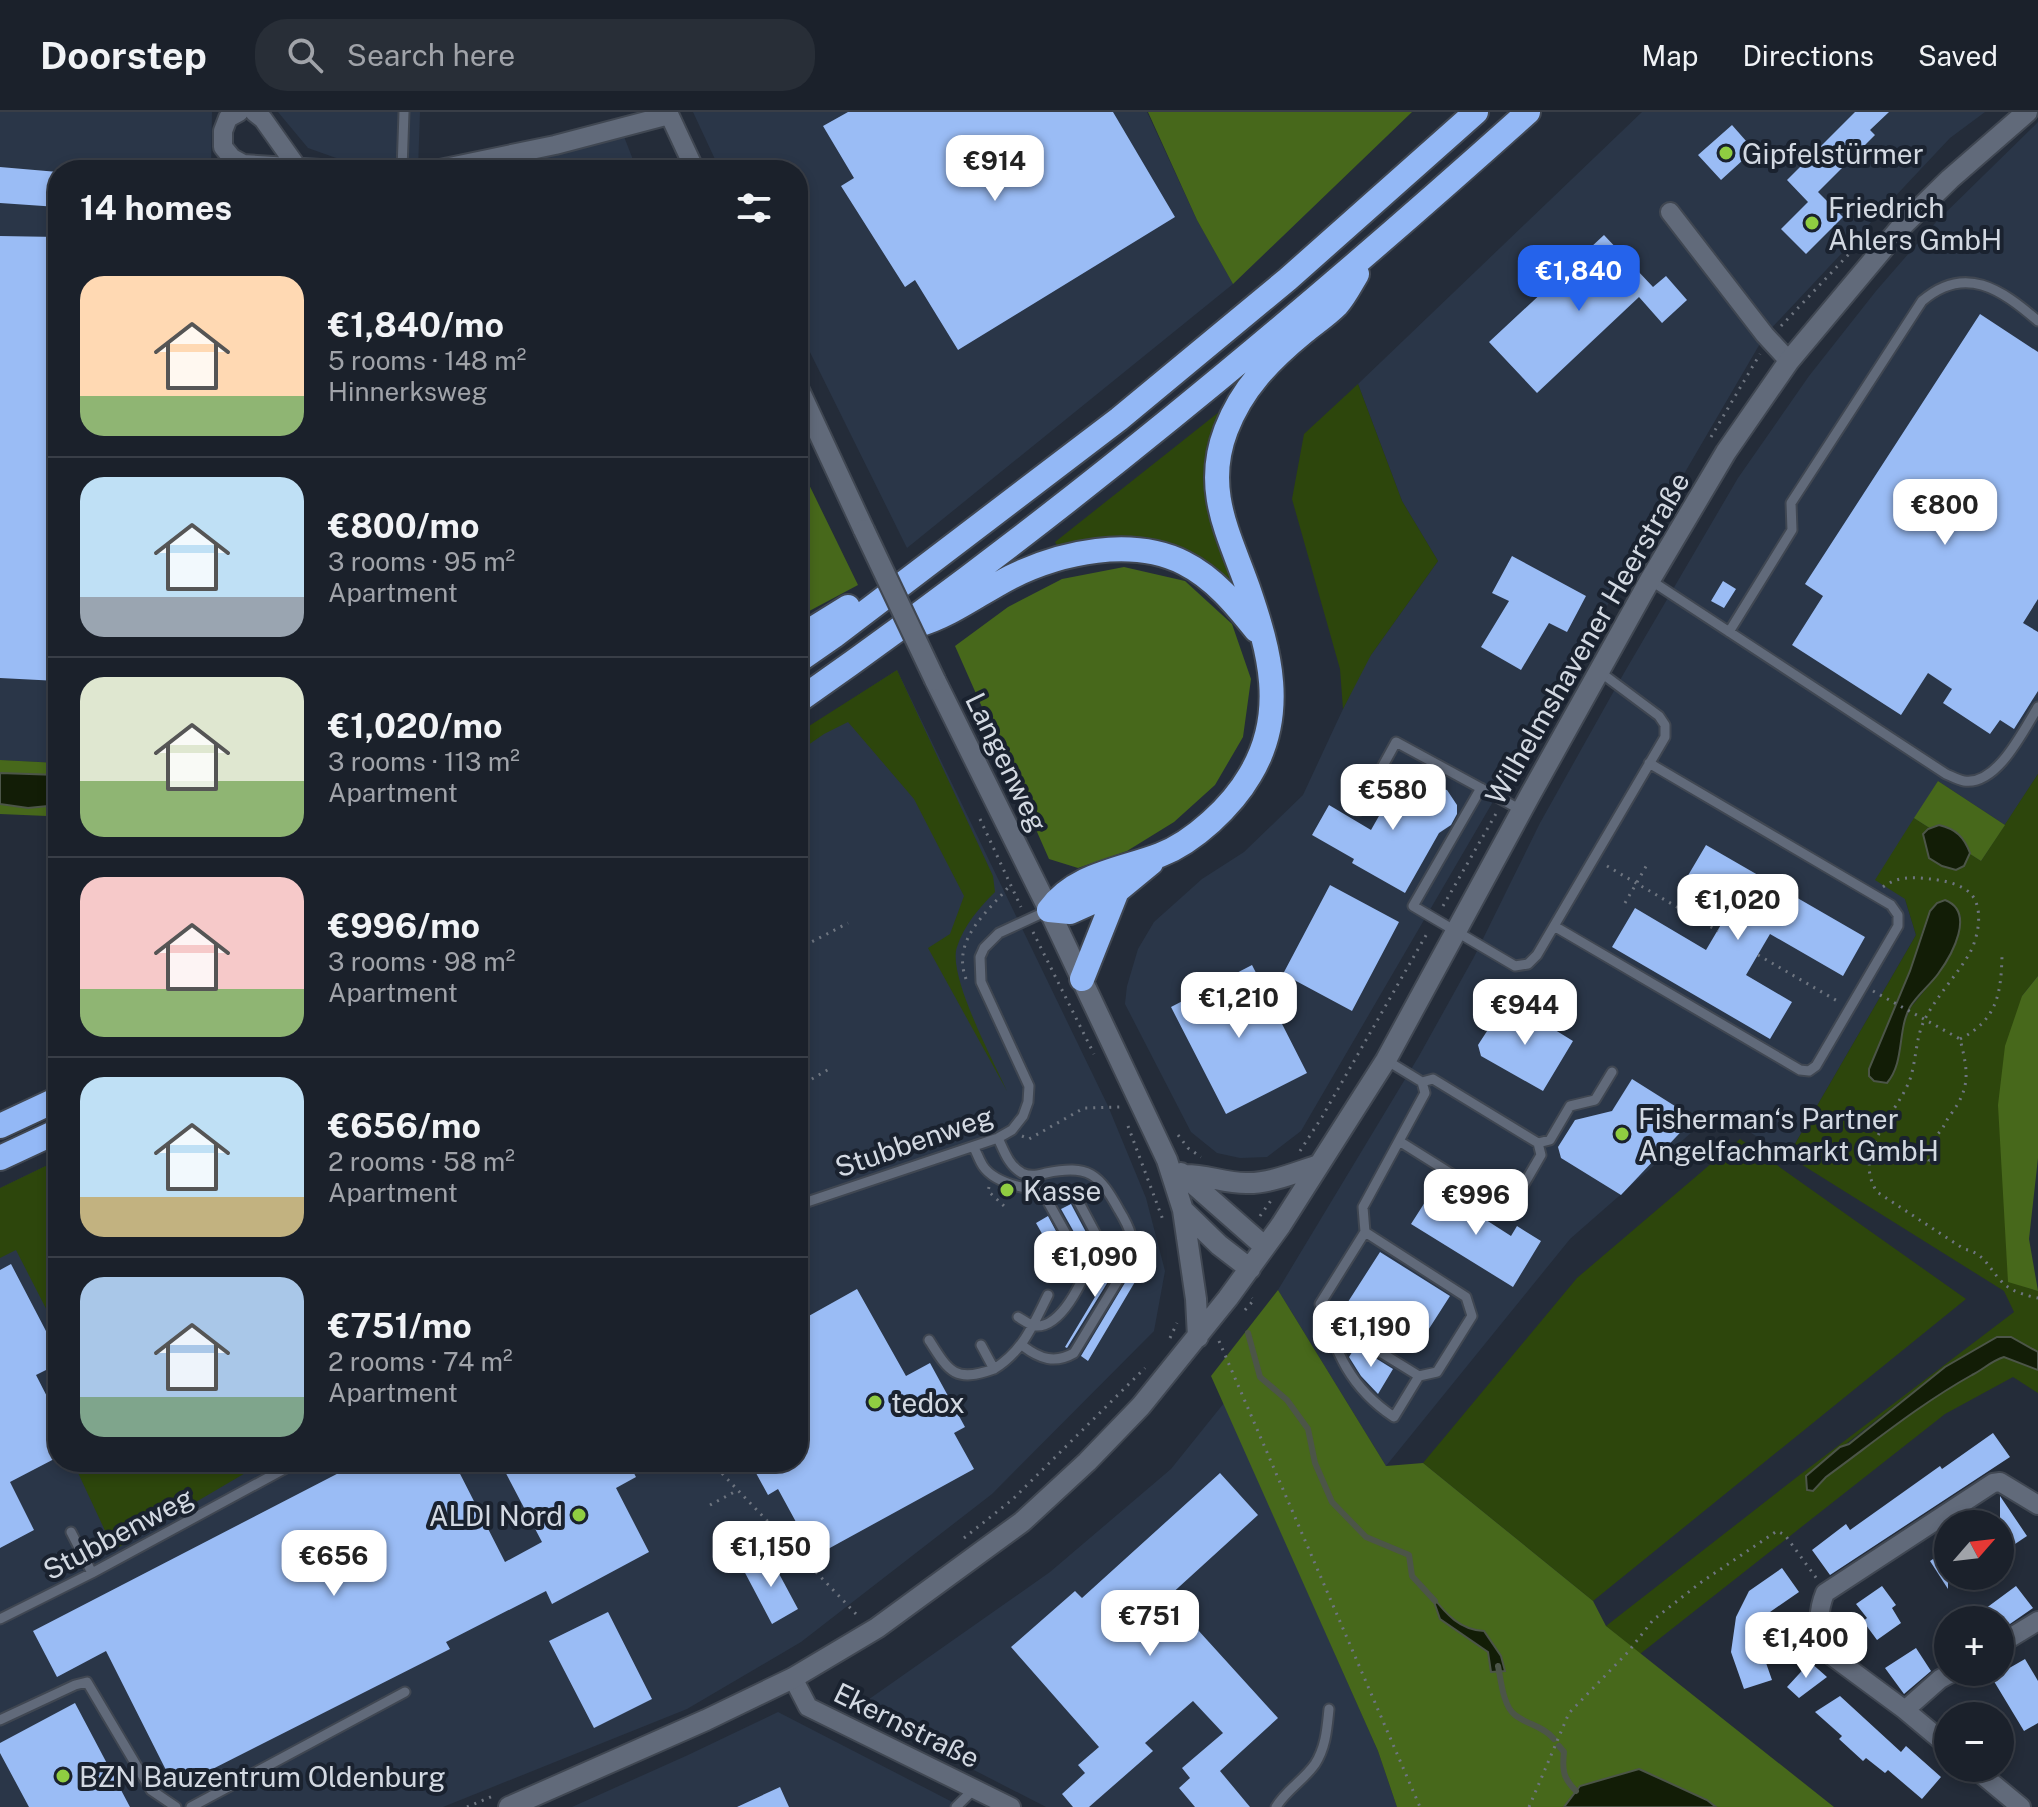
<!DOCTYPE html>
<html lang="en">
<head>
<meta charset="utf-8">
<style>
	:root { --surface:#1b212b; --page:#282e37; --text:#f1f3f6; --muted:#a0a3a9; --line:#393e47; --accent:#2563eb }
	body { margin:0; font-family:"Public Sans",sans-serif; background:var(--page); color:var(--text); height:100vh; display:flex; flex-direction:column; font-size:30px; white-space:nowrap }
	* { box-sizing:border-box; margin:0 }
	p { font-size:26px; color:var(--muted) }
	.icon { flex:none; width:44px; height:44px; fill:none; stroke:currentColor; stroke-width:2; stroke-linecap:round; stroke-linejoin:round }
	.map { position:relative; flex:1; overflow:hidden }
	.panel { position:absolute; left:48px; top:48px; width:760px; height:1312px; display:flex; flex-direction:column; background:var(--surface); border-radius:32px; box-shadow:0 4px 12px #0003,0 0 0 2px var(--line) }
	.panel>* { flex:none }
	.needle { width:52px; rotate:62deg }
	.controls { position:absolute; left:1934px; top:1398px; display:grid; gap:16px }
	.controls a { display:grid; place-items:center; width:80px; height:80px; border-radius:50%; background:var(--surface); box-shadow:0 4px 12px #0003,0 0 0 2px var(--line); font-size:40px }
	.price { position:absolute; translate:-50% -68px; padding:0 18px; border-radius:16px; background:#fff; color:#222; font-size:26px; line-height:52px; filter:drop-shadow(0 2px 4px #0008) }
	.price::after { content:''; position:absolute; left:50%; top:48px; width:24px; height:18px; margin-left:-12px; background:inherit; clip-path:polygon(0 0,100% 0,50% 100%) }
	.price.active { background:var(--accent); color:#fff }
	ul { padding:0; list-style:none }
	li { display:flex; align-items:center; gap:24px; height:200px; padding:0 32px }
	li+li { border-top:2px solid var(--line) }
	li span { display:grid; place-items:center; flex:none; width:224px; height:160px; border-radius:24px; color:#555 }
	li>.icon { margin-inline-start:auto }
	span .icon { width:96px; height:96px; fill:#fffc; stroke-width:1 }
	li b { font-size:34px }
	h2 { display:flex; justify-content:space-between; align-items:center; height:96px; padding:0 32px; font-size:34px }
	header { display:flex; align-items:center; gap:48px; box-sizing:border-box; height:112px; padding:0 40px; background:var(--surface); border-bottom:2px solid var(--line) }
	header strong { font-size:38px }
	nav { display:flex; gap:44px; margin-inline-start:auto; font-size:28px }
	.search { width:560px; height:72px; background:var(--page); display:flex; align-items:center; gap:20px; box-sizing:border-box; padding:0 28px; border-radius:32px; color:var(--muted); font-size:30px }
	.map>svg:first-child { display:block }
	.built { fill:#2a3648 }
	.green { fill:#2d460c; fill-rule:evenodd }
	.forest { fill:#47681b }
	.water { fill:#121d06; stroke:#4c5548; stroke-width:2 }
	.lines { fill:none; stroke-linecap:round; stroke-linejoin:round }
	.stream { stroke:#4c5548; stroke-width:6 }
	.building { fill:#9abcf5 }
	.service-casing { stroke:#404752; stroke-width:13 }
	.minor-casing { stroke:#404752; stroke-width:22 }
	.tertiary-casing { stroke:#404752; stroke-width:24 }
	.motorway-casing { stroke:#404752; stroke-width:28 }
	.path { stroke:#6e7580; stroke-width:3; stroke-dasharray:2 6; stroke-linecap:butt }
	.service { stroke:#616a7a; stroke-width:9 }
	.minor { stroke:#616a7a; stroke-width:18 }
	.tertiary { stroke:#616a7a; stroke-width:20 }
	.motorway { stroke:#93b8f6; stroke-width:24 }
	.tertiary-bridge-casing { stroke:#404752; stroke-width:24; stroke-linecap:butt }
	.tertiary-bridge { stroke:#616a7a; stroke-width:20 }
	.poi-dot { fill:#8fcd41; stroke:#1a222f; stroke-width:3 }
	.labels { text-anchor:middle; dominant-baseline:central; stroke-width:8; stroke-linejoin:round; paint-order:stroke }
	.poi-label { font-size:28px; fill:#d3d9e2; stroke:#1a222f; text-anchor:start }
	.street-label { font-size:28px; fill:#d3d9e2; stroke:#1a222f }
</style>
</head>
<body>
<header>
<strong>Doorstep</strong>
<div class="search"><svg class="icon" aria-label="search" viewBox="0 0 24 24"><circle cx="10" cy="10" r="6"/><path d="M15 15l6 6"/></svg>Search here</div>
<nav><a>Map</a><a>Directions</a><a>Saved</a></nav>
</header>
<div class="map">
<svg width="2038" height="1695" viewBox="0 0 2038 1695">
	<rect width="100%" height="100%" fill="#242c39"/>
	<path class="built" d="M0 0H212L211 58H58V651L0 648Z
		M278 0H420L418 58H370L308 36Z
		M693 0H1147L1197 108 1233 172 907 436 798 216V58H720Z
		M1642 0H1985L1950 26 1765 223 1301 1019 1267 1045 1240 1046 1217 1041 1191 1020 1125 892 1127 874 1138 837 1154 810 1202 767 1244 740 1303 683 1363 554 1438 449 1402 389 1358 272Z
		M2038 10V662L2005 713 1938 669 1905 787 1916 823 1788 1044 1716 999 1570 1127 1386 1354 1278 1178 1419 944 1474 845 1540 711 1624 561 1738 366 1809 264 1876 179 1936 110Z
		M623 22 637 58H495Z
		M897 558 1108 994 1146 1086 1165 1159 1154 1219 992 1382 801 1530 687 1597 443 1695H0V1076L58 1048V1350H798V622Z
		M1224 1291 1378 1639 1397 1695H1046L855 1597 1050 1460 1171 1357Z
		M778 1600 962 1695H572L688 1643Z"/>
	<path class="green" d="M1358 272 1402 389 1438 449 1371 543 1343 597 1340 557 1292 387 1304 322Z
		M1219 300 1222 302C1216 317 1208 334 1206 350 1202 390 1217 433 1234 467L1230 469C1169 422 1131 423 1057 434L1055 430Z
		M897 558 993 764 995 780C979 796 964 813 957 835 947 863 994 950 1007 979L928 836 950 822 964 784 914 687 848 610 824 622 798 640V621Z
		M2038 662V864L2022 884 2008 1169 2038 1179V1240L2011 1225H1997L1945 1255 1806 1363 1807 1378 1813 1379 1826 1365C1874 1330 1920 1292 1972 1263 1984 1257 1991 1249 2004 1245L2038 1258V1281L2013 1265 1945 1302 1640 1542 1606 1514 1797 1365 2014 1200 2004 1179 1788 1044 1916 823 1905 787 1875 768 1914 706 1981 749ZM1937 791 1961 804 1952 839 1939 861 1911 895 1901 919 1898 947 1869 957 1910 859 1923 817Z
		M1740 1027 1966 1187 1593 1489 1423 1351 1577 1166Z
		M58 1048V1220L16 1138 0 1146V1076Z
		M73 1350H264L114 1438Z"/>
	<path class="forest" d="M1148 0H1412L1233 172 1197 108Z
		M798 350 858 473 798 505Z
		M1124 455 1185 469 1232 512 1251 567 1243 625 1215 673 1174 710 1127 739 1078 756 1049 747 955 534 1008 495 1062 467Z
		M0 648 58 651V663L0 661Z
		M1938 669 2005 713 1981 749 1914 706Z
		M0 692 28 696 58 693V957L51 960 47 704 0 702Z
		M2038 864V1046L2029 1127 2038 1179 2008 1170 1998 993 2005 934 2022 884Z
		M1278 1178 1386 1354 1423 1351 1593 1489 1606 1514 1834 1695H1716L1707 1688 1580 1674 1564 1695H1397L1378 1639 1211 1264Z"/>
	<path class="water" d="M0 661 58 663V693L28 696 0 692Z
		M1939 713C1956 717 1964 725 1970 741L1964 754 1956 758 1942 754 1929 746 1923 722 1928 717Z
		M1945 788C1976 800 1952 843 1938 862 1930 873 1917 883 1910 895 1897 919 1905 950 1887 971L1874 969 1869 964V957L1910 859 1930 799 1937 791Z
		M1997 1225H2011L2038 1240V1258L2004 1245C1991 1249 1984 1257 1972 1263 1920 1292 1874 1330 1826 1365L1813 1379 1807 1378 1806 1364 1840 1335 1849 1332 1945 1255Z
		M1432 1484C1446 1502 1460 1518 1484 1519L1501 1544 1505 1559 1491 1560 1488 1540 1440 1507Z
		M1639 1657 1707 1688 1716 1695H1564L1580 1674Z"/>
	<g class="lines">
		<path class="stream" d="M1248 1221 1260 1265 1287 1288 1308 1317 1315 1351 1332 1390 1366 1425 1409 1443 1412 1464 1435 1489
			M1498 1554C1501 1568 1503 1594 1515 1603 1528 1613 1543 1614 1554 1627
			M1559 1634 1564 1640C1562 1658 1563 1666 1576 1679"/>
	</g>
	<path class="building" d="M848 0H1113L1175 105 958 238 915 168 905 175 841 74 854 66 823 14Z
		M1855 0H1889L1870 18 1875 23 1818 80 1843 105 1806 142 1781 117 1808 90 1787 68Z
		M1732 13 1754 38 1721 68 1698 43Z
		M0 55 58 60V95L0 91Z
		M1604 123 1653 175 1666 164 1687 188 1662 211 1639 185 1537 281 1489 230Z
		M0 124 58 125V569L0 566Z
		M1980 202 2038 240V487L2023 511 2038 520V579L2014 617 2000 608 1990 622 1943 591 1952 577 1928 561 1901 603 1792 533 1823 484 1805 472Z
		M1512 444 1586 484 1567 520 1549 511 1521 558 1481 535 1509 489 1492 481Z
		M1723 469 1736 477 1724 496 1711 489Z
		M1404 660 1430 674 1447 678 1457 693V702L1451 713 1439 721 1405 781 1352 751 1354 747 1312 723 1329 693 1371 718Z
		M1706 733 1865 825 1843 864 1770 822 1746 863 1792 890 1770 927 1612 835 1635 796 1706 838 1729 799 1683 772Z
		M1330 773 1399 810 1352 899 1283 862Z
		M1252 853 1307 961 1226 1002 1171 895Z
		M1513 892 1573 929 1543 979 1481 944 1478 933 1489 916 1500 914Z
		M1632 967 1694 1006 1621 1083 1561 1046 1558 1035 1575 1008 1612 999Z
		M1434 1076 1469 1098 1473 1091 1487 1100 1483 1106 1511 1124 1517 1114 1541 1129 1513 1175 1411 1112Z
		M1071 1092 1088 1124 1079 1129 1061 1097Z
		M1048 1104 1065 1136 1054 1143 1036 1111Z
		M1380 1140 1450 1184 1416 1237 1372 1209 1371 1211 1358 1203 1359 1201 1346 1193Z
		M1119 1145 1122 1147 1067 1236 1065 1235Z
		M11 1152 58 1242V1252L36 1263 58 1306V1345L10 1370 34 1418 0 1436V1158Z
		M1135 1154 1142 1158 1088 1249 1081 1244Z
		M857 1177 906 1264 930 1251 965 1315 954 1321 974 1357 828 1437 815 1413 802 1421 778 1377 768 1383 750 1350H798V1210Z
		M1356 1234 1393 1257 1378 1282 1361 1264 1349 1245Z
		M1993 1321 2010 1345 1830 1463 1812 1438 1846 1412 1850 1418 1940 1354 1942 1357Z
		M360 1350H454L505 1450 542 1430 500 1350H628L636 1365 616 1376 649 1440 552 1492 546 1479 446 1530 450 1537 175 1676 106 1539 57 1565 33 1519Z
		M1220 1361 1258 1403 1168 1485 1278 1606 1220 1659 1250 1695H1195L1179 1676 1190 1666 1182 1656 1223 1621 1193 1589 1145 1631 1153 1639 1089 1695H1073L1062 1682 1085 1661 1078 1653 1099 1635 1011 1535 1075 1479 1082 1486Z
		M2000 1384 2027 1424 2000 1442Z
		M1948 1437V1477L1930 1449Z
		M769 1443 798 1497 772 1512 743 1457Z
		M1782 1456 1799 1480 1770 1500 1763 1524 1765 1548 1772 1568 1744 1577 1731 1540 1736 1505 1749 1479Z
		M1882 1474 1896 1493 1892 1496 1901 1511 1877 1528 1863 1509 1867 1506 1856 1492Z
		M2016 1474 2033 1496 2007 1514 2003 1508H1970Z
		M608 1500 652 1587 594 1616 549 1529Z
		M1916 1536 1931 1559 1904 1582 1885 1556Z
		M2025 1547 2038 1569V1611L2024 1619 1992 1566Z
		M1810 1550 1827 1565 1799 1586 1787 1575Z
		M1840 1584 1901 1640 1906 1634 1941 1665 1922 1687 1888 1658 1885 1661 1866 1646 1863 1649 1839 1627 1842 1624 1815 1600Z
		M75 1591 130 1695H29L0 1641V1631Z
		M780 1675 789 1695H737Z"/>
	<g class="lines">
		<defs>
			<path id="service" d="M402 58 404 0
				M1650 468 1946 662C1951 664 1958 668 1964 669 1997 674 2023 619 2038 595
				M1729 520 1792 418 1791 391 1922 189C1965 152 2001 177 2038 209
				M1481 676 1413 794 1515 854 1528 852 1537 843 1665 625V613L1659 604 1600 560
				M1358 699 1396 630 1521 698
				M1554 814 1800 958 1809 959 1816 954 1898 814V803L1891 793 1649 651
				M1422 970 1433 967 1538 1031 1550 1028 1570 994 1595 988 1612 960
				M998 1026C1004 1039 1009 1054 1022 1061 1031 1065 1037 1063 1046 1061 1089 1052 1099 1062 1119 1098 1130 1116 1136 1129 1129 1150L1074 1241C1055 1252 1040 1247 1023 1234
				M1399 1029 1509 1098 1541 1043 1538 1031
				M974 1036C977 1041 979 1048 983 1054 998 1077 1049 1080 1075 1083L1100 1130C1089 1152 1066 1217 1035 1214 1030 1213 1023 1208 1018 1205
				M1042 1079 1086 1158
				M798 1093 998 1026 1012 1018 1023 1004 1028 990 1029 974 981 870 980 845 984 836 999 821 1049 798
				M1365 1120 1466 1185 1472 1204 1437 1260 1419 1264 1394 1305C1349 1275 1337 1241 1320 1192L1365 1120 1363 1095 1425 981 1422 970 1386 948
				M1325 1206 1419 1264
				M929 1228C949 1260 955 1271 994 1257
				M981 1233 994 1257C1023 1239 1033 1213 1048 1183
				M71 1420 92 1461
				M0 1507 92 1461 297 1350
				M0 1608 75 1573 87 1570 151 1678 176 1695
				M191 1695 405 1580
				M956 1695 974 1677
				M1276 1695C1286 1678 1304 1668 1315 1652 1326 1635 1327 1616 1329 1597"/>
			<path id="minor" d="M239 0 228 6 223 19V35L232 46 243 52 336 58
				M254 0 263 7 297 55
				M668 0 695 58
				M435 58 555 33 669 3
				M1670 100 1765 223 1789 249
				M2000 1532 2038 1509
				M793 1566 808 1595 1011 1695
				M1905 1598 1940 1567 1953 1560
				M1948 1634 1905 1598 1832 1544C1818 1525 1816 1503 1825 1481L1993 1371 2000 1370 2038 1393
				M1974 1656 2021 1695"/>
			<path id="tertiary" d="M798 276 864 418
				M935 568 1049 798 1167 1048 1183 1098 1196 1187 1198 1225
				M1181 1061 1265 1135
				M1183 1063C1204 1062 1224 1071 1246 1071 1269 1072 1297 1060 1319 1053
				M1183 1098 1219 1133 1250 1157
				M509 1695 706 1608 793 1566 877 1516 1022 1410 1087 1350 1141 1294 1228 1186 1281 1113 1386 948 1529 685 1650 468 1726 340 1789 249 1902 114 1950 67 2027 0"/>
			<path id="motorway" d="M918 513C952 503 980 481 1011 465 1061 440 1132 425 1184 451 1214 466 1236 493 1256 518
				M798 526 848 495
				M798 549 834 524 1119 307 1288 167 1476 0
				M798 589C1054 410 1295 209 1528 0
				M1049 798C1075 762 1121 758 1160 743 1194 730 1232 694 1250 663 1287 602 1270 540 1248 476 1229 422 1203 378 1226 318 1242 276 1270 248 1304 220 1315 211 1327 203 1337 193 1345 184 1351 172 1357 162
				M1049 798 1070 800 1117 779 1151 751
				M1082 867 1117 779
				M0 1014 58 987
				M0 1046 58 1019"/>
		</defs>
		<use href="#service" class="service-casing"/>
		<use href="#minor" class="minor-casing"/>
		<use href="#tertiary" class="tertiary-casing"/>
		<use href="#motorway" class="motorway-casing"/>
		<path class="path" d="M1781 214 1866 124
			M798 238 808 259
			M1711 325 1760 242
			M980 707 1021 795
			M1607 754 1718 819
			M1883 775C1898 764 1912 765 1930 767 1942 768 1961 772 1970 781 1985 796 1978 828 1968 844 1955 865 1938 883 1926 905 1915 924 1917 949 1909 970 1894 1005 1852 1041 1877 1080L1964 1137C1985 1141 1989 1157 2002 1170 2010 1179 2027 1184 2038 1186
			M1625 791 1648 751
			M1443 794 1497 700
			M1033 820 1094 942
			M798 837 848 811
			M1758 843 1839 890
			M966 867C951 827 988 800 1011 772
			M1873 879 1960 927C1968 959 1971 975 1951 1002 1944 1011 1945 1015 1936 1024L1937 1042 1929 1049 1930 1054
			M1960 927C1997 908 2001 882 2002 844
			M798 975 829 957
			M1128 1014 1163 1108
			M1178 1023 1188 1036 1201 1045
			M1022 1024 1029 1027 1084 996 1120 995
			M1300 1039 1322 1005 1429 818
			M989 1075 988 1079 1004 1094
			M1260 1104 1272 1087
			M1245 1198 1254 1188 1252 1186
			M1170 1226 1177 1211
			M1219 1229 1420 1695
			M711 1350 858 1504
			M710 1393 738 1378
			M964 1426 1013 1387 1145 1256
			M467 1695 493 1684
			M1529 1695 1569 1601 1628 1540 1653 1508 1700 1471 1777 1419 1785 1423 1817 1467"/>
		<use href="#service" class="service"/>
		<use href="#minor" class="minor"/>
		<use href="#tertiary" class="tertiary"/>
		<use href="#motorway" class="motorway"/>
		<defs>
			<path id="tertiary-bridge" d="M864 418 935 568"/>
		</defs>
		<use href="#tertiary-bridge" class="tertiary-bridge-casing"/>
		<use href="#tertiary-bridge" class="tertiary-bridge"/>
	</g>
	<g class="poi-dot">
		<circle cx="1726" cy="41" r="8"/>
		<circle cx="1812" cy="111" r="8"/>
		<circle cx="1622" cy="1022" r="8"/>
		<circle cx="1007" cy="1078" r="8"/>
		<circle cx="875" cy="1290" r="8"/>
		<circle cx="579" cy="1403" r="8"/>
		<circle cx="63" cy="1664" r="8"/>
	</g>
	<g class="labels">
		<g class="poi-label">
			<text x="1742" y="41">Gipfelstürmer</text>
			<text x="1828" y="95">Friedrich<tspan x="1828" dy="32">Ahlers GmbH</tspan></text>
			<text x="1638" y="1006">Fisherman‘s Partner<tspan x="1638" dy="32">Angelfachmarkt GmbH</tspan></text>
			<text x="1023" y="1078">Kasse</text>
			<text x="891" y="1290">tedox</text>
			<text x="563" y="1403" text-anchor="end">ALDI Nord</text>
			<text x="79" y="1664">BZN Bauzentrum Oldenburg</text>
		</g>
		<g class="street-label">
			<text transform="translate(1587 526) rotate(-60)">Wilhelmshavener Heerstraße</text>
			<text transform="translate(1007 650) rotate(64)">Langenweg</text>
			<text transform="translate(914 1029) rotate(-19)">Stubbenweg</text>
			<text transform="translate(118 1421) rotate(-28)">Stubbenweg</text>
			<text transform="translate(907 1613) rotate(26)">Ekernstraße</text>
		</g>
	</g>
</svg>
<div class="controls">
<a><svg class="needle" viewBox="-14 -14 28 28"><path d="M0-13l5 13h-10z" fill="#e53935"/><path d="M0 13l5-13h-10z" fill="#a0a3a9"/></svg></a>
<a>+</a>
<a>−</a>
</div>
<b class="price" style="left:995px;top:91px">€914</b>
<b class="price active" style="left:1579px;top:201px">€1,840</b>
<b class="price" style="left:1945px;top:435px">€800</b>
<b class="price" style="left:1393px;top:720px">€580</b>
<b class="price" style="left:1738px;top:830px">€1,020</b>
<b class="price" style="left:1239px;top:928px">€1,210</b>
<b class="price" style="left:1525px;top:935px">€944</b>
<b class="price" style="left:1476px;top:1125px">€996</b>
<b class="price" style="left:1095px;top:1187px">€1,090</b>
<b class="price" style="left:1371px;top:1257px">€1,190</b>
<b class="price" style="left:771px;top:1477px">€1,150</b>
<b class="price" style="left:334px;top:1486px">€656</b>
<b class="price" style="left:1150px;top:1546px">€751</b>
<b class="price" style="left:1806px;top:1568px">€1,400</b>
<section class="panel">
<h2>14 homes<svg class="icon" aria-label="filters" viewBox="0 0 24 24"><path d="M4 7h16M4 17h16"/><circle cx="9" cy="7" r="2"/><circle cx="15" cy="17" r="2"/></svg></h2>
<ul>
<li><span style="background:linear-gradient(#ffd9b3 75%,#8fb573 0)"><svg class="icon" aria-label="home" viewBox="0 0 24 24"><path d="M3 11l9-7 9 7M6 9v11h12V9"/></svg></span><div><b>€1,840/mo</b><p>5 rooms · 148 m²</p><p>Hinnerksweg</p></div></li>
<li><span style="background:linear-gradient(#bfe0f5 75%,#9aa5b1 0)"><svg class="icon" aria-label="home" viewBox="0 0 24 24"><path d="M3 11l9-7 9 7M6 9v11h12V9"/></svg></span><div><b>€800/mo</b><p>3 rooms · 95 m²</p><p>Apartment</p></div></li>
<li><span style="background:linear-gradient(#dfe7d0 65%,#8fb573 0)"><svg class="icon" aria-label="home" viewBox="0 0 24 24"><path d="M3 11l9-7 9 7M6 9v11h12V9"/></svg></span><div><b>€1,020/mo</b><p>3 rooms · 113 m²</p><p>Apartment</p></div></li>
<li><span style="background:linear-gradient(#f6c9c9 70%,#8fb573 0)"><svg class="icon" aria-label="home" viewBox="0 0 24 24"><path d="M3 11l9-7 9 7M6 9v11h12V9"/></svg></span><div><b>€996/mo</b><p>3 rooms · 98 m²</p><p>Apartment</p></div></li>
<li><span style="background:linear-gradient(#bfe0f5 75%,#c2b280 0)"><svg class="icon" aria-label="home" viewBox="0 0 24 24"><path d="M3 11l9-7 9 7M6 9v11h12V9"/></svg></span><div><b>€656/mo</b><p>2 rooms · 58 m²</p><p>Apartment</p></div></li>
<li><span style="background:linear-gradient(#a9c7e8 75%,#7fa58c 0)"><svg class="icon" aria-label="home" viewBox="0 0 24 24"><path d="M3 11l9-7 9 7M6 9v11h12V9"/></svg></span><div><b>€751/mo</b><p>2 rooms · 74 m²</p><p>Apartment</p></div></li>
</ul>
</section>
</div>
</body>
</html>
